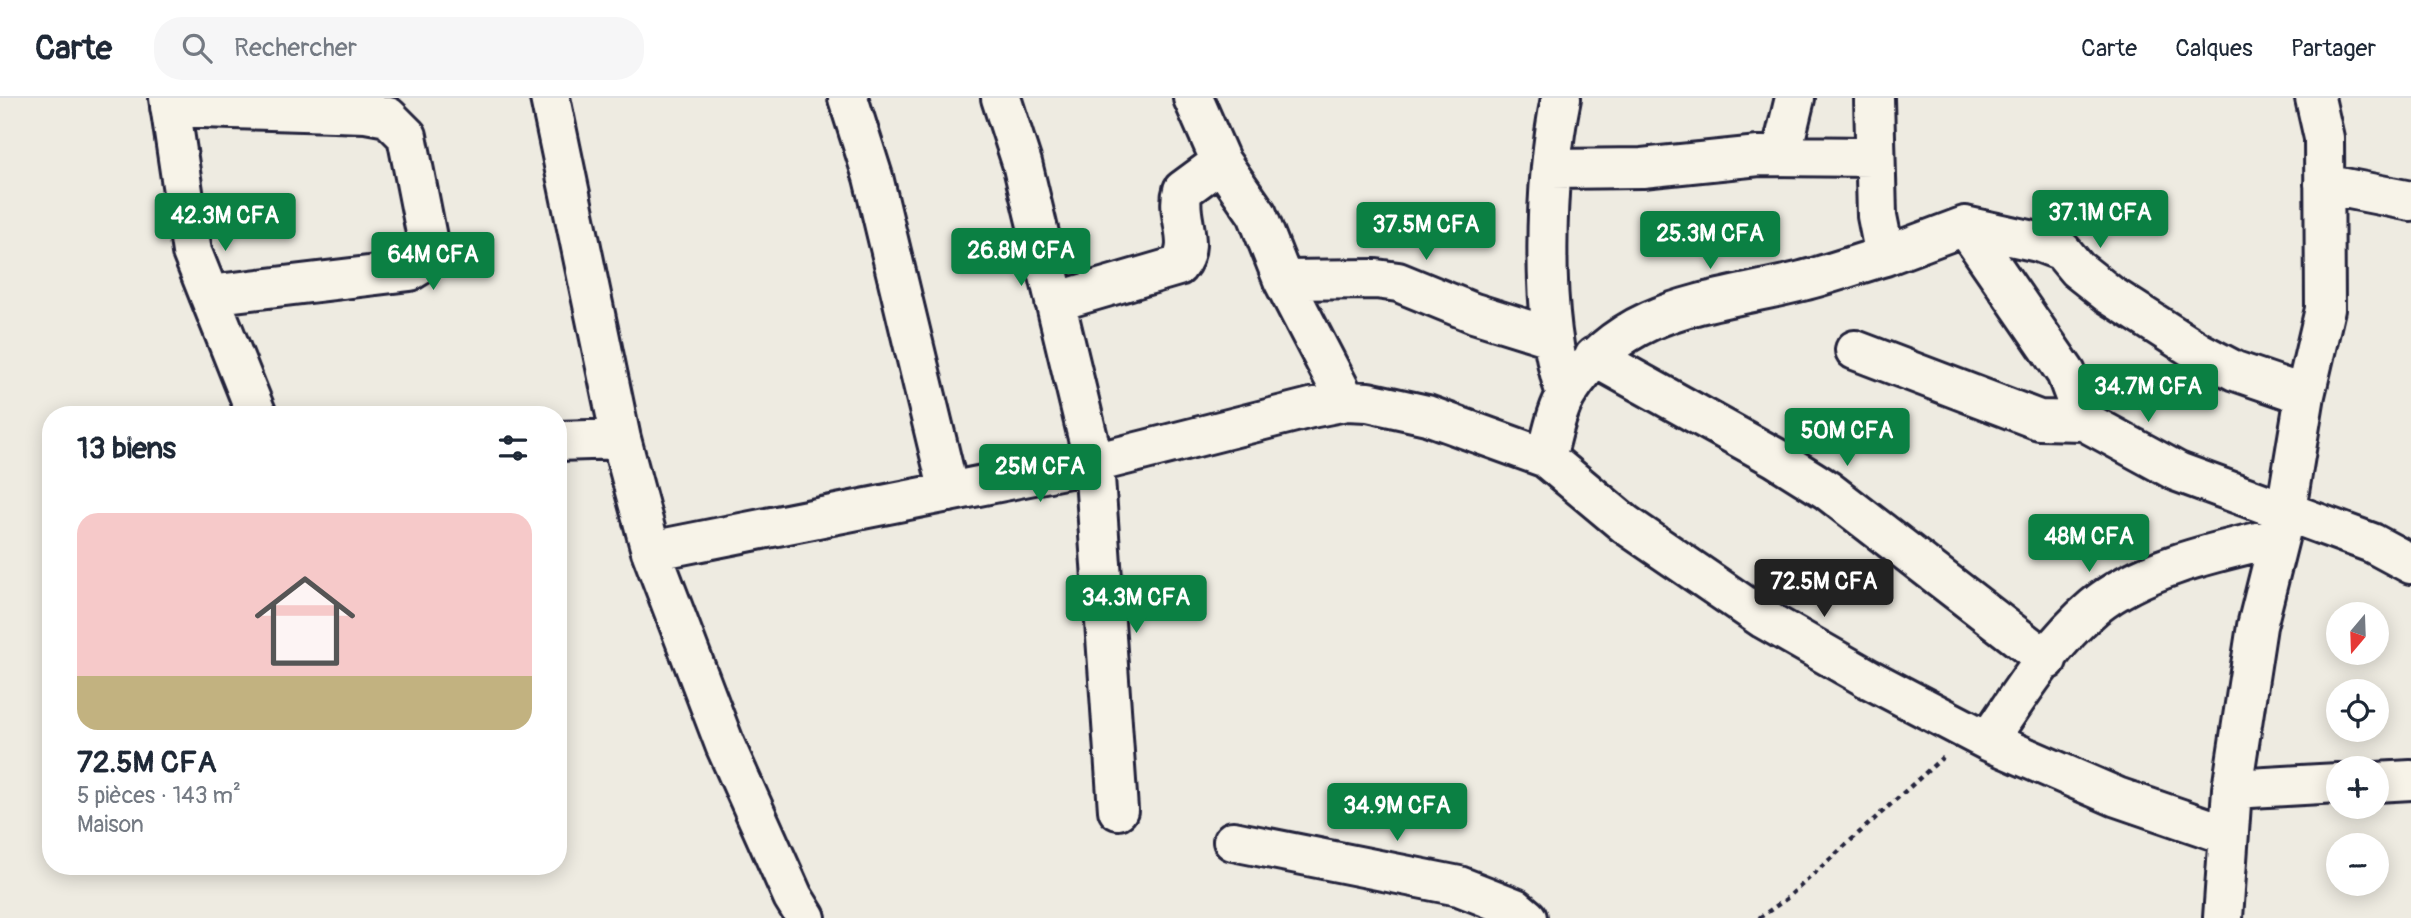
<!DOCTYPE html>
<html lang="fr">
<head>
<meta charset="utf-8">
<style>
	:root { --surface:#fff; --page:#f6f6f7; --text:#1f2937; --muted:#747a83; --line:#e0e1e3; --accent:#0b8043 }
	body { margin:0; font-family:Pangolin,sans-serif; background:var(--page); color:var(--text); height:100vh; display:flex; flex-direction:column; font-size:26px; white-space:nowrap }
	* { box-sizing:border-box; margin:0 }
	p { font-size:23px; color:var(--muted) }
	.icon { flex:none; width:38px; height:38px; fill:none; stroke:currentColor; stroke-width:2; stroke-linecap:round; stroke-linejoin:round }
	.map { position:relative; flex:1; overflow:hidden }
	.details { position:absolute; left:42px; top:308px; width:525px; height:469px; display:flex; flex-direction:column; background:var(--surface); border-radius:28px; box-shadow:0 4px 18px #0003 }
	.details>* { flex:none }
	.needle { width:46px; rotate:199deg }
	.buttons { position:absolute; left:2326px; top:504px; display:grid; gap:14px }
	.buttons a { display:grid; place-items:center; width:63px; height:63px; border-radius:50%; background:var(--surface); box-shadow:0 4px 18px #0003; font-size:35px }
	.price { position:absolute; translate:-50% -60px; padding:0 16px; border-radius:7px; background:var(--accent); color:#fff; font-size:23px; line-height:46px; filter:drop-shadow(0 2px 4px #0008) }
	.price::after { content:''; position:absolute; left:50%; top:42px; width:21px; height:16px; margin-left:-10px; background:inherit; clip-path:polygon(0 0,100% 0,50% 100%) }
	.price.selected { background:#222; color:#fff }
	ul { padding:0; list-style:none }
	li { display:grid; align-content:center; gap:14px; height:371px; padding:0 35px }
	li+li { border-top:2px solid var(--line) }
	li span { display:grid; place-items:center; height:217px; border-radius:21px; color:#555 }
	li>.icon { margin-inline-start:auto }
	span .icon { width:126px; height:126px; fill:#fffc; stroke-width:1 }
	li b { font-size:30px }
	h2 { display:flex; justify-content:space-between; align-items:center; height:84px; padding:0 35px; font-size:30px }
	header { display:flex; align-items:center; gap:42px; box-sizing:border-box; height:98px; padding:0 35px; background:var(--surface); border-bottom:2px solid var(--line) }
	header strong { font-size:33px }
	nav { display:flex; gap:38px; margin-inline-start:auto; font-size:24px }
	.search { width:490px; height:63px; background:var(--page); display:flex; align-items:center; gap:18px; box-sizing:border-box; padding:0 24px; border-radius:28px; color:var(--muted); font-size:26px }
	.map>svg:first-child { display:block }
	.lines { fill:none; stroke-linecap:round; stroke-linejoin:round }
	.street-casing { stroke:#22223b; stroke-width:44 }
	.path { stroke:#22223b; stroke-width:4.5; stroke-dasharray:5 5; stroke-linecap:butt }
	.street { stroke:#f7f3e8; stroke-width:38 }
</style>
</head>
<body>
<header>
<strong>Carte</strong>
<div class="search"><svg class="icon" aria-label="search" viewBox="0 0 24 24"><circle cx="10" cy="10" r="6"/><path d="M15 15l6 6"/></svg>Rechercher</div>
<nav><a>Carte</a><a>Calques</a><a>Partager</a></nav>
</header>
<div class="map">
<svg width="2411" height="820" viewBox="0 0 2411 820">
	<rect width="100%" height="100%" fill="#eeebe1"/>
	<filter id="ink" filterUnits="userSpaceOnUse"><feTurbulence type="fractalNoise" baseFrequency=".0143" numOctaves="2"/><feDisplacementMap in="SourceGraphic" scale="14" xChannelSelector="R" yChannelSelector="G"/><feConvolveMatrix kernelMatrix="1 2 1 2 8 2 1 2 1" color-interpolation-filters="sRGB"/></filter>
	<g filter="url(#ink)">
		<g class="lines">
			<defs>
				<path id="street" d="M169 0 192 154 257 317
					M550 0 621 341 651 453 725 647 793 799 806 820
					M848 0 873 79 949 394
					M1001 0 1022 65 1094 365 1118 712
					M1193 0 1221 64 1257 116 1283 182 1346 303
					M1561 0C1545 79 1539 221 1566 296
					M170 9 366 15 388 19 407 38 430 155 423 165 410 173 209 197
					M1781 58 1795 0
					M1552 71 1642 70 1759 58 1873 59
					M2324 86 2411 103
					M1965 128 2066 275 2084 323
					M1885 158 1965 128 2038 144 2062 153 2077 171 2110 197 2199 254 2235 273 2305 297
					M1283 182 1376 181 1398 184 1474 215 1551 239
					M1055 204 1178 168C1197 146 1175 117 1183 92L1221 64
					M1855 252 2039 322 2084 323 2178 374 2372 445 2411 466
					M1594 259 1776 360 1827 392 2047 562
					M558 343 621 341
					M1546 360C1552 339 1556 312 1568 294 1624 206 1711 206 1802 183 1830 176 1857 166 1885 158L1877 118 1874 0
					M651 453 1094 365 1311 310 1346 303 1368 304 1427 317 1546 360 1625 426 1764 521 1869 581 1988 643 2117 699 2228 737
					M1988 643C2019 597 2051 545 2094 509 2142 469 2220 453 2279 439
					M2376 684 2411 682
					M2232 691 2338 685
					M1233 743 1459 788 1515 810 1527 820
					M2223 820 2232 691 2257 528 2286 412 2305 297 2325 211 2324 40 2315 0"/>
			</defs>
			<use href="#street" class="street-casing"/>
			<path class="path" d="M1759 820 1786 801 1943 659"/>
			<use href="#street" class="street"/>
		</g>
	</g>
</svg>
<div class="buttons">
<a><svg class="needle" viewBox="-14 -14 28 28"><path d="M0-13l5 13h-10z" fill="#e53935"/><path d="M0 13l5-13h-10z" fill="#747a83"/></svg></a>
<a><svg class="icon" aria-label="locate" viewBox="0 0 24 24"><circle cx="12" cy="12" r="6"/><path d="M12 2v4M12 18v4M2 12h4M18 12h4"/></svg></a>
<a>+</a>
<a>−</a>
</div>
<b class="price" style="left:2100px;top:152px">37.1M CFA</b>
<b class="price" style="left:225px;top:155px">42.3M CFA</b>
<b class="price" style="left:1426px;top:164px">37.5M CFA</b>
<b class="price" style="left:1710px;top:173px">25.3M CFA</b>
<b class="price" style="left:1021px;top:190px">26.8M CFA</b>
<b class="price" style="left:433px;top:194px">64M CFA</b>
<b class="price" style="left:2148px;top:326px">34.7M CFA</b>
<b class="price" style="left:1847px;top:370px">50M CFA</b>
<b class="price" style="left:1040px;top:406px">25M CFA</b>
<b class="price" style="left:2089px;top:476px">48M CFA</b>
<b class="price selected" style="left:1824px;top:521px">72.5M CFA</b>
<b class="price" style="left:1136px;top:537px">34.3M CFA</b>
<b class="price" style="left:1397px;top:745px">34.9M CFA</b>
<section class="details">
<h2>13 biens<svg class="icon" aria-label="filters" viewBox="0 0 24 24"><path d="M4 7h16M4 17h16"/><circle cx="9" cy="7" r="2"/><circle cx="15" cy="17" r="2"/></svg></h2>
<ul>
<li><span style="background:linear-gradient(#f6c9c9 75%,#c2b280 0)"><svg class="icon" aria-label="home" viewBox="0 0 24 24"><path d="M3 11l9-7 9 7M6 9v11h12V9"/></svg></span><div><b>72.5M CFA</b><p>5 pièces · 143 m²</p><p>Maison</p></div></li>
</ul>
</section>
</div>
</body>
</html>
